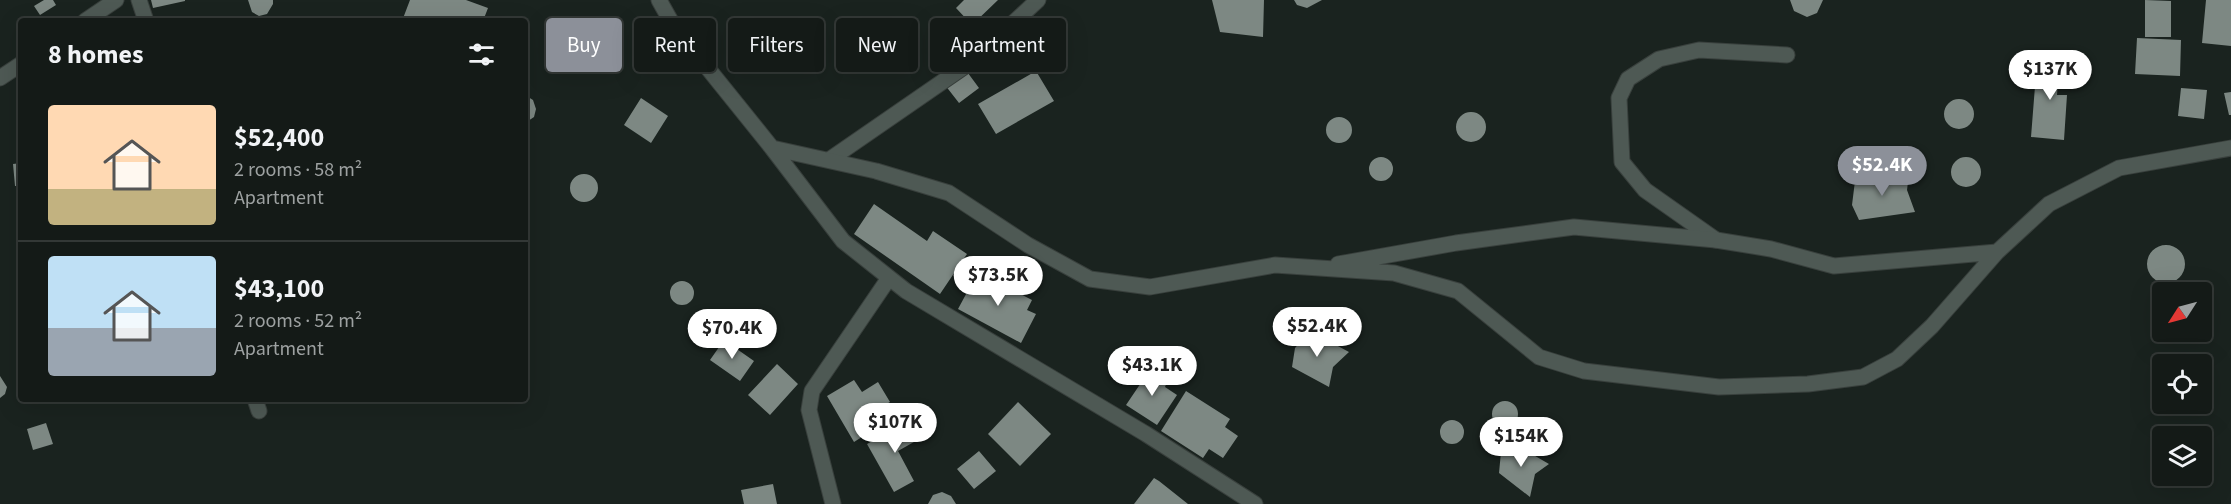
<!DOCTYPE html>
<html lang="en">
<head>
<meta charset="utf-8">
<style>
	:root { --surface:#141a17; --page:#1d2320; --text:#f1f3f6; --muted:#9da1a1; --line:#333836; --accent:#8c9099 }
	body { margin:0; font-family:"Source Sans 3",sans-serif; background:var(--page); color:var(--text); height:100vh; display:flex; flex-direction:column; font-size:22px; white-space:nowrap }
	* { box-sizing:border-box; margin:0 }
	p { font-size:20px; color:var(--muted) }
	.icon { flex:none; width:33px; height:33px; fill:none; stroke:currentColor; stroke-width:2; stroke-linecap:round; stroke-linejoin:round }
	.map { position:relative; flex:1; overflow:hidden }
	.side { position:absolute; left:18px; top:18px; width:510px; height:384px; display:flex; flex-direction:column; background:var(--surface); border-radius:6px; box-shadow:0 6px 24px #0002,0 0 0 2px var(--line) }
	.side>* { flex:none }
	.banner { position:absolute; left:546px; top:18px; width:570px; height:54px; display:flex; gap:12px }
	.needle { width:39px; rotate:234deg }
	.controls { position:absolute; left:2152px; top:282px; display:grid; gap:12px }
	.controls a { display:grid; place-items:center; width:60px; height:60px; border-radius:6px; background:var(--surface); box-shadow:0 6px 24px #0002,0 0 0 2px var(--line); font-size:30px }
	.price { position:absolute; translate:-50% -51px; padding:0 14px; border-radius:21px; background:#fff; color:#222; font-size:20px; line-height:39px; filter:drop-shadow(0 2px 3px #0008) }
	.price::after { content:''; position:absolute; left:50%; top:36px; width:18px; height:14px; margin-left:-9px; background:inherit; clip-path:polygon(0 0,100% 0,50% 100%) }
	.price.active { background:var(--accent); color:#fff }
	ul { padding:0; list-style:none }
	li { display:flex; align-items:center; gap:18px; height:150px; padding:0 30px }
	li+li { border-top:2px solid var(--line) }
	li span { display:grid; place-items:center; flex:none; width:168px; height:120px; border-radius:6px; color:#555 }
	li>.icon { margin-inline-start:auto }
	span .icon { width:72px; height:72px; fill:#fffc; stroke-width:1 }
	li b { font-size:26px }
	h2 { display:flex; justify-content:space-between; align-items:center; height:72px; padding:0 30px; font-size:26px }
	.pill { padding:0 21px; border-radius:6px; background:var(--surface); box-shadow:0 6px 24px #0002,0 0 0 2px var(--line); font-size:21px; line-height:54px }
	.pill.active { background:var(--accent); color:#fff }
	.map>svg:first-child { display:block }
	.building { fill:#7d8883 }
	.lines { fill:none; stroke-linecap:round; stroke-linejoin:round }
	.service-casing { stroke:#39403d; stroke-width:17 }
	.minor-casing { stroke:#39403d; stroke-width:17 }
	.service { stroke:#4e5954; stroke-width:15 }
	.minor { stroke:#4e5954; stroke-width:15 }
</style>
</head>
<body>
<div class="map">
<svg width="2231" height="504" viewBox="0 0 2231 504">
	<rect width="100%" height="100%" fill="#1a231f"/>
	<path class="building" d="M44 0H53L56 5 40 15 34 6Z
		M151 0H185V1L153 8Z
		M248 0H273V4L267 14 259 16 252 12Z
		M410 0H466L488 8 483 21H402Z
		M964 0H998L972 25 956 8Z
		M1212 0H1264L1263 37 1220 32Z
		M1294 0H1322L1307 8 1297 5Z
		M1790 0H1823L1817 13 1807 17 1794 11Z
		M2145 0 2171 1V37H2145Z
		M2206 0H2231V46L2202 43Z
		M2137 38 2181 40 2180 76 2135 74Z
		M2037 61 2069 63 2068 83 2058 82 2057 95H2067L2064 140 2031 137Z
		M965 69 979 88 959 103 945 85Z
		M1036 71 1054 101 996 134 978 104Z
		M2181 88 2207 90 2204 119 2178 116Z
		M2231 92V115H2229L2224 93Z
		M525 95 533 100 536 109 534 117 525 123Z
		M641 98 668 116 651 143 624 125Z
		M1944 114a15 15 0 1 1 30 0a15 15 0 1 1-30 0Z
		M1456 127a15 15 0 1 1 30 0a15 15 0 1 1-30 0Z
		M1326 130a13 13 0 1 1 26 0a13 13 0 1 1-26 0Z
		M1369 169a12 12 0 1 1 24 0a12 12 0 1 1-24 0Z
		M1951 172a15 15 0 1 1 30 0a15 15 0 1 1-30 0Z
		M21 163V186H15L13 164Z
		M1909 174 1907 190 1915 212 1859 220 1852 205 1855 181Z
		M570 188a14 14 0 1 1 28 0a14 14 0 1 1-28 0Z
		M874 204 927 241 933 231 967 254 940 294 854 234Z
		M2147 264a19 19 0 1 1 38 0a19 19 0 1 1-38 0Z
		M978 272 1032 300 1027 310 1036 314 1021 343 958 309Z
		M670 293a12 12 0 1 1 24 0a12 12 0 1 1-24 0Z
		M1310 331 1349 352 1333 367 1329 387 1292 367 1295 348Z
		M724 340 754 361 740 381 710 360Z
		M777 364 798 384 770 415 748 395Z
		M1151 368 1168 379 1165 387 1177 395 1157 425 1126 405Z
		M0 376 7 387 5 394 0 398Z
		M854 380 862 392 878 382 890 402 881 407 889 420 854 442 827 396Z
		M1186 391 1230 419 1225 427 1238 436 1223 458 1209 449 1203 458 1161 431Z
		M1492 414a13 13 0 1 1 26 0a13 13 0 1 1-26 0Z
		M1018 402 1051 434 1020 466 988 434Z
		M1440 432a12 12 0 1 1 24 0a12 12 0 1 1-24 0Z
		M911 420 921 438 898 451 914 481 894 492 867 444Z
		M46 423 53 444 33 450 27 429Z
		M1518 446 1549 464 1535 474 1530 497 1499 473 1501 452Z
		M979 451 996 471 974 489 957 469Z
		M1154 478 1159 481 1188 504H1134Z
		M773 484 777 504H744L741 490Z
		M942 492 951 496 956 504H928L933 495Z"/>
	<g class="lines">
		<defs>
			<path id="service" d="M829 160 971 62 1038 0
				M1716 240 1645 190 1622 162 1619 98 1628 79 1659 59 1699 50 1787 55"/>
			<path id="minor" d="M139 0 146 21
				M659 0 673 25 772 148 843 241 906 291 1146 434 1255 504
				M85 21 116 0
				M0 78 21 64
				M772 148 876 171 949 193 1028 245 1090 279 1150 287 1275 265 1394 273 1458 291 1539 357 1584 371 1719 387 1808 384 1863 377 1897 359 1932 326 1997 252 2049 204 2119 168 2231 148
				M1338 264 1456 243 1574 227 1716 240 1771 249 1834 266 1997 252
				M255 399 259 411
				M833 504 809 410 812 391 889 278"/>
		</defs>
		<use href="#service" class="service-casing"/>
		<use href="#minor" class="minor-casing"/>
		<use href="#service" class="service"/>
		<use href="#minor" class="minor"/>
	</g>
</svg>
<div class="controls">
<a><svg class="needle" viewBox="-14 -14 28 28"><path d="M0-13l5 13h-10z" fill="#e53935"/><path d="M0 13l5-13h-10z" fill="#9da1a1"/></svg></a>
<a><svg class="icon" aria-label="locate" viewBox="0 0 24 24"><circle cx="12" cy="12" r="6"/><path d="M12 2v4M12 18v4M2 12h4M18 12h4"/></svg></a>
<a><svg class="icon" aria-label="layers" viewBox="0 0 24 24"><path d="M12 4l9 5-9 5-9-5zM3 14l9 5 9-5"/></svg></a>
</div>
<b class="price" style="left:2050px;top:101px">$137K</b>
<b class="price active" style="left:1882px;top:197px">$52.4K</b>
<b class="price" style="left:998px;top:307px">$73.5K</b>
<b class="price" style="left:1317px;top:358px">$52.4K</b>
<b class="price" style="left:732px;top:360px">$70.4K</b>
<b class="price" style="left:1152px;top:397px">$43.1K</b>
<b class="price" style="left:895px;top:454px">$107K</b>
<b class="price" style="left:1521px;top:468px">$154K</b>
<div class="banner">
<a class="pill active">Buy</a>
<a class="pill">Rent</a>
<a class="pill">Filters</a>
<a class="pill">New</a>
<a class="pill">Apartment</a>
</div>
<section class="side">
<h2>8 homes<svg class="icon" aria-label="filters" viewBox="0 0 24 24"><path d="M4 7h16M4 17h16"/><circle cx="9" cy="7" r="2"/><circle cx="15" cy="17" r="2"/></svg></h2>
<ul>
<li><span style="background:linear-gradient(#ffd9b3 70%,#c2b280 0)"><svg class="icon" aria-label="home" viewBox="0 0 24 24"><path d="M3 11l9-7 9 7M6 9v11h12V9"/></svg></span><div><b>$52,400</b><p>2 rooms · 58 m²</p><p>Apartment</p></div></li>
<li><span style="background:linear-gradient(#bfe0f5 60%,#9aa5b1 0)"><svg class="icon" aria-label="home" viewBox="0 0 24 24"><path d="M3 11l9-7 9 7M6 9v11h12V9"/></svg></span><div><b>$43,100</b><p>2 rooms · 52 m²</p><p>Apartment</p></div></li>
</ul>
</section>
</div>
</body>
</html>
